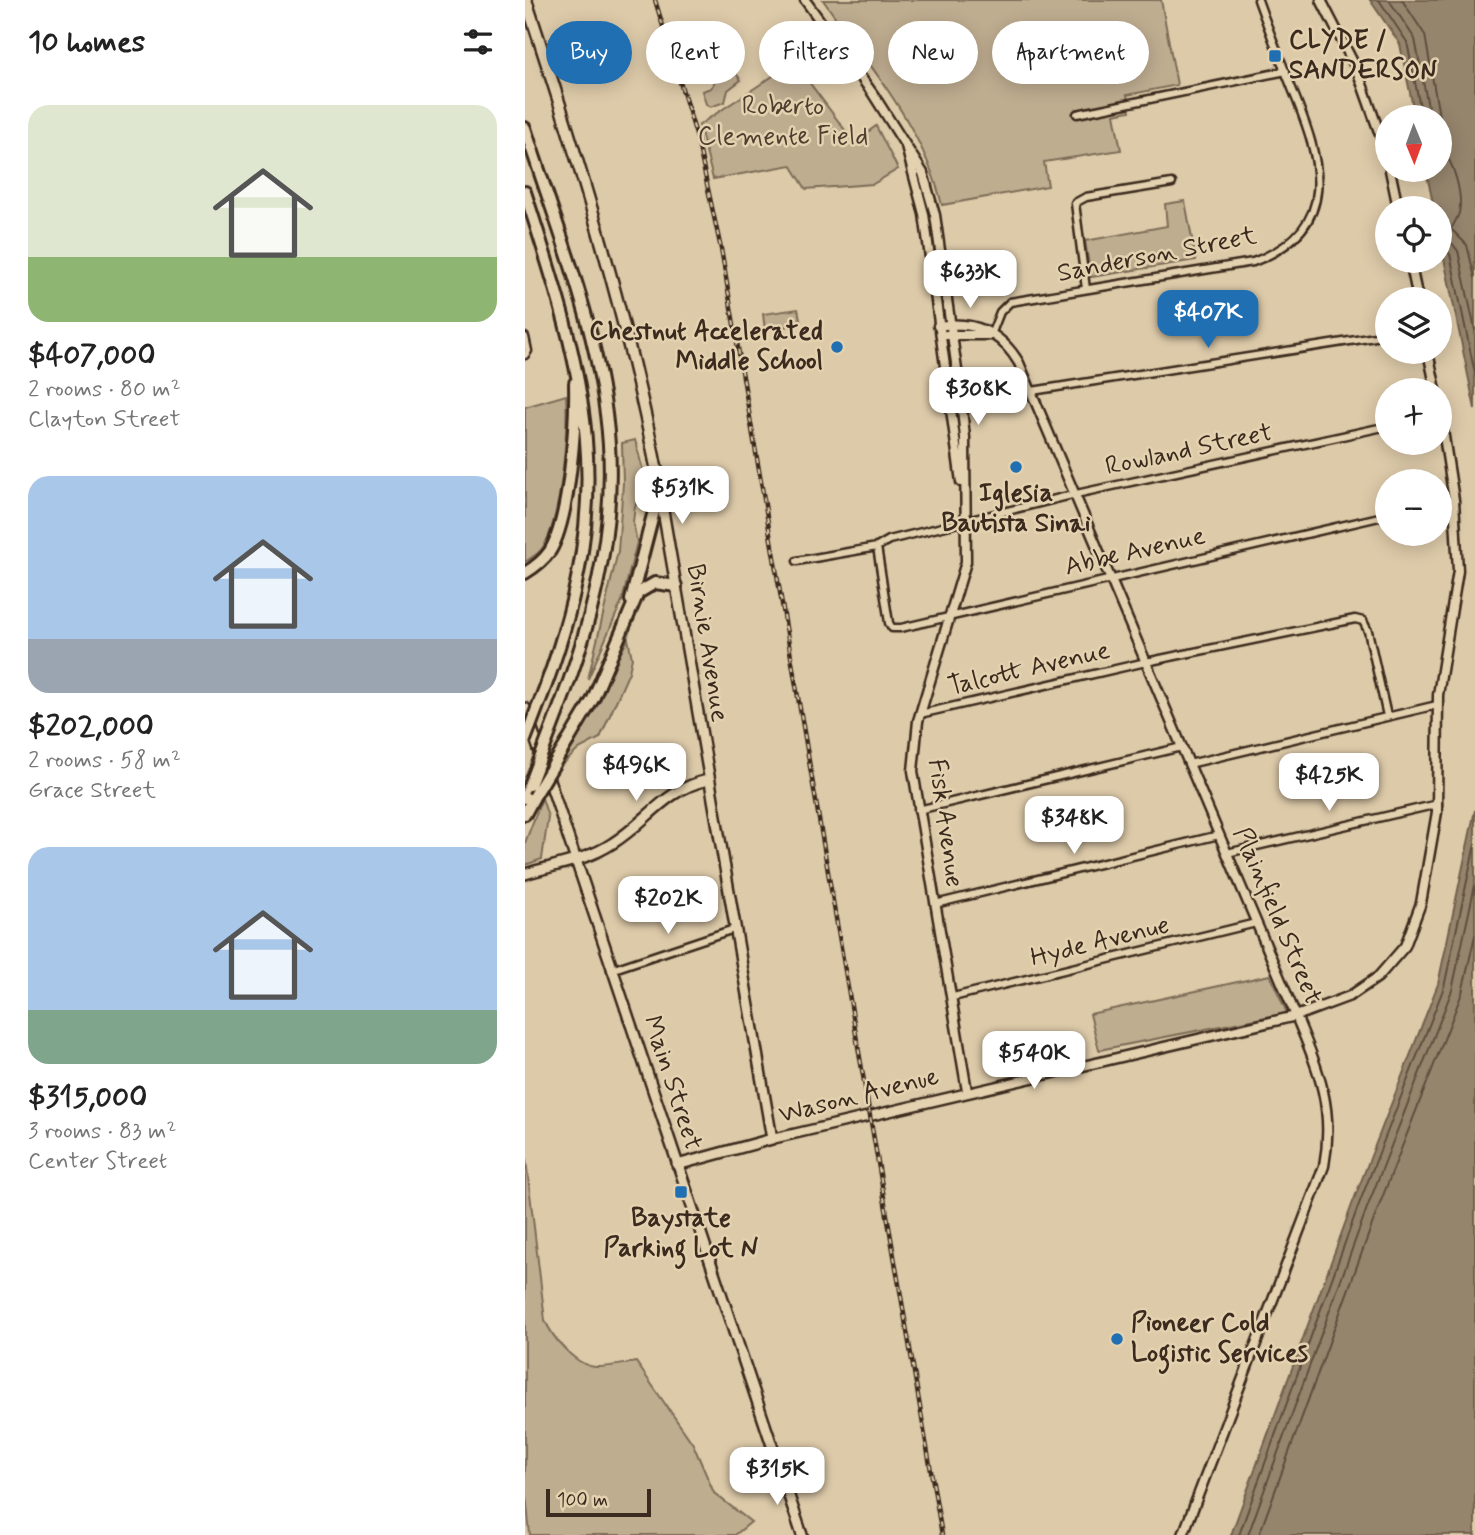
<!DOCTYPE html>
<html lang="en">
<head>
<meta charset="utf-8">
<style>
	:root { --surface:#fff; --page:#f6f6f6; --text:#222; --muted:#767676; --accent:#1f6fb2 }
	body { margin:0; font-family:Mynerve,sans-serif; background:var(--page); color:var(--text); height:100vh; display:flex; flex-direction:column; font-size:26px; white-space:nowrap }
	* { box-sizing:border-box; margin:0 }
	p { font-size:23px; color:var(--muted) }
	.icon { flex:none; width:38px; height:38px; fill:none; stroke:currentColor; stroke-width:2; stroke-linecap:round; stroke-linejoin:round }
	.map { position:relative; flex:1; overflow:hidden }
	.drawer { display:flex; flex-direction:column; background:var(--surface); width:525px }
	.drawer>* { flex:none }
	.hud { position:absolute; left:21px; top:21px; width:665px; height:63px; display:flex; gap:14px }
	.needle { width:46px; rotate:179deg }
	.fabs { position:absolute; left:850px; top:105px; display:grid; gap:14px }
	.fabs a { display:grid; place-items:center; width:77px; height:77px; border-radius:50%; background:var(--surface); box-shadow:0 4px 18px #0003; font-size:35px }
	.scale { position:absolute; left:21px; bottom:18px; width:105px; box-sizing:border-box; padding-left:7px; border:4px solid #3b2a1e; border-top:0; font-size:19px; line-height:24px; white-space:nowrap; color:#3b2a1e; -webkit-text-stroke:5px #e4d1af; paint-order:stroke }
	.price { position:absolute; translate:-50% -60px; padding:0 16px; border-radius:14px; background:#fff; color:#222; font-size:23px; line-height:46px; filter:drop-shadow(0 2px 4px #0008) }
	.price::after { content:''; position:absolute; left:50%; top:42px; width:21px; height:16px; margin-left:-10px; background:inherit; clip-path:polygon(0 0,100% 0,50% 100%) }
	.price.selected { background:var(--accent); color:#fff }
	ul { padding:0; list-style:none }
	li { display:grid; align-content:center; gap:14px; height:371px; padding:0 28px }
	li span { display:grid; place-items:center; height:217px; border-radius:21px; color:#555 }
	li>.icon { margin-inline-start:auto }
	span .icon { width:126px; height:126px; fill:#fffc; stroke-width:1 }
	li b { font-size:30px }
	h2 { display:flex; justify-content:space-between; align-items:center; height:84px; padding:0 28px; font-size:30px }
	.tag { padding:0 24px; border-radius:32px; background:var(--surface); box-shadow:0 4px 18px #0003; font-size:24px; line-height:63px }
	.tag.selected { background:var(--accent); color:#fff }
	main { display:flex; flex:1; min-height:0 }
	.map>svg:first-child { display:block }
	.green { fill:#bfad90; stroke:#7d6c57; stroke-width:2 }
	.water { fill:#96856d; stroke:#72614d; stroke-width:2 }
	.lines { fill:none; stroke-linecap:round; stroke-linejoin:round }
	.shore { stroke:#5f4e3e; stroke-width:2 }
	.minor-casing { stroke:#3b2a1e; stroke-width:11 }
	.tertiary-casing { stroke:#3b2a1e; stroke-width:13 }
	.secondary-casing { stroke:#3b2a1e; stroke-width:14 }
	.primary-casing { stroke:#3b2a1e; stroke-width:15 }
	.motorway-casing { stroke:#3b2a1e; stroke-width:16 }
	.minor { stroke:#e4d1af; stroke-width:6 }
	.tertiary { stroke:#e4d1af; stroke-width:8 }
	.secondary { stroke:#e4d1af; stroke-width:9 }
	.primary { stroke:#e4d1af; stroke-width:10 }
	.motorway { stroke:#e4d1af; stroke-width:10 }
	.rail-casing { stroke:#3b2a1e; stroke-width:4.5 }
	.rail { stroke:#e4d1af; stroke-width:2; stroke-dasharray:5; stroke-linecap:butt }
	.motorway-bridge-casing { stroke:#3b2a1e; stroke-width:16; stroke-linecap:butt }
	.motorway-bridge { stroke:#e4d1af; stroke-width:10 }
	.poi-dot { fill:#1f6fb2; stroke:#e4d1af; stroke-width:2.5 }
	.labels { text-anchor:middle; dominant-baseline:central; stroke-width:5; stroke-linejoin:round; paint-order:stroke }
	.poi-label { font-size:26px; font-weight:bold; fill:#3b2a1e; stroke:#e4d1af; text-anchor:start }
	.park-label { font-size:26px; fill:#4f3e2f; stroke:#e4d1af }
	.street-label { font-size:26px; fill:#3b2a1e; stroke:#e4d1af }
</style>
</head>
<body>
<main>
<section class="drawer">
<h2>10 homes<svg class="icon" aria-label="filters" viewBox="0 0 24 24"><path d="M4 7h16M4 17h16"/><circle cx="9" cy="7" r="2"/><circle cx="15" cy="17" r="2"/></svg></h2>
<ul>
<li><span style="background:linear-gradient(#dfe7d0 70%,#8fb573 0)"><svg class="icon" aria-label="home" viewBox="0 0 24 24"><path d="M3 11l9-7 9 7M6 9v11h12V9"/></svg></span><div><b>$407,000</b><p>2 rooms · 80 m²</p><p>Clayton Street</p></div></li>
<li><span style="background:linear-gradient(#a9c7e8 75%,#9aa5b1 0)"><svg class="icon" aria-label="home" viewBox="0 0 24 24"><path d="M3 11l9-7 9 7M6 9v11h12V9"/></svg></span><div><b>$202,000</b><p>2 rooms · 58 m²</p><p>Grace Street</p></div></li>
<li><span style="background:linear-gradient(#a9c7e8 75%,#7fa58c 0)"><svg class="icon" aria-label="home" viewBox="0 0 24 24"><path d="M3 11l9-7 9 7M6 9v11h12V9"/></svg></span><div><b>$315,000</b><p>3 rooms · 83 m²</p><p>Center Street</p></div></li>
</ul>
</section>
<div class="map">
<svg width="950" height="1535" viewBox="0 0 950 1535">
	<rect width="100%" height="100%" fill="#ddcaa9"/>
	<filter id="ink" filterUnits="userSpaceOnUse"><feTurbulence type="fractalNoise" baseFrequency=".0143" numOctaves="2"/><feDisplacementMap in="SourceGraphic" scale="14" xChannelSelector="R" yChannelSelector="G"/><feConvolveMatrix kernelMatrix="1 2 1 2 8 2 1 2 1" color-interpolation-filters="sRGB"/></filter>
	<g filter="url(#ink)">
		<path class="green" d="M298 0H636L652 85 602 95 605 111 589 114 596 150 519 162 523 186 417 205C398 126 344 65 298 0Z
			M269 62 329 142 351 126 373 169 348 184 281 189 266 165 188 179 174 125Z
			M207 68 216 80 203 90 200 102 185 107 181 104 177 91 186 88 192 77 204 74Z
			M660 201 671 260 566 277 560 241 642 226 640 204Z
			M273 309 276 324 240 330 238 314Z
			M41 395C43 432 37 511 20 544 16 552 8 557 0 562V407Z
			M110 440 122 486 110 506 108 522 112 542 97 601 63 679 93 551 98 483 97 443Z
			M103 639 107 658 104 672 75 738 54 749 38 764Z
			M17 798 23 817 17 859 0 865V843Z
			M745 975 762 1013 574 1050 565 1014Z
			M0 1151 20 1320C27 1337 51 1367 72 1367 85 1367 98 1364 111 1362L168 1444 189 1493 226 1522 210 1535H5L0 1484Z"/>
		<path class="water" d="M845 0H950V409L915 239V208H909L901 170H915V117H890L875 44Z
			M950 810V1535H706L828 1202 913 984Z"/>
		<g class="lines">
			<path class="shore" d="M854 0 882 42 897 117
				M864 0 890 39 905 117
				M877 0 900 35 915 122
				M915 148C929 160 938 196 934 213 932 219 929 224 926 229L942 245 950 278
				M915 239 926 242 933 251 950 330
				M915 248 925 254 950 374
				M714 1535 834 1204 919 987 950 844
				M723 1535 842 1208 927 990 950 885
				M734 1535 852 1211 937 993 950 935"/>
			<defs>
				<path id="minor" d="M552 114 761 71
					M561 289 550 203 561 197 647 183
					M466 335 475 312 485 302 728 262C818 228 796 160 768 91 756 61 744 31 733 0
					M0 337 3 351 0 355
					M507 391 863 335
					M915 503 929 500
					M352 547 364 623 367 628H376L863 515
					M272 561 352 547 364 540 551 494 863 426
					M395 714 621 662 830 619 838 621 843 631 862 716
					M664 764 912 705
					M393 810 657 747
					M702 853 913 804
					M410 904 694 835
					M86 970 209 929
					M428 997 731 923"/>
				<path id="tertiary" d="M280 0 348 94 398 173 410 215 436 398 440 438 441 562 393 721 388 771 442 1091
					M796 0 832 70 863 157
					M382 150 399 214 436 482
					M865 170 873 208
					M885 261 893 299
					M413 326C448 320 476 332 494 363L771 1016C793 1069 810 1107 799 1166L658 1535
					M421 335H466
					M903 352 911 390
					M247 1139 771 1016 825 996 853 977 880 946 896 903 912 812 913 695 933 571 929 500 915 411"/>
				<path id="secondary" d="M133 482 247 1139 152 1165
					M0 708 277 1535
					M0 874C29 865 63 860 88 843 123 821 140 789 183 780"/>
				<path id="primary" d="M1 0C52 155 101 312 132 472"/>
				<path id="motorway" d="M0 128C33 231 77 336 84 445 90 538 65 628 32 714
					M0 192C62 383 93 489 21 685
					M0 573C10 567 18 561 25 551 45 518 51 423 50 383
					M106 600 129 511 132 472
					M43 741 68 699 113 593 130 583 151 586
					M0 798 5 785
					M0 814 9 797"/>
			</defs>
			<use href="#minor" class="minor-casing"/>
			<use href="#tertiary" class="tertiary-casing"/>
			<use href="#secondary" class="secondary-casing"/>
			<use href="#primary" class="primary-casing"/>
			<use href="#motorway" class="motorway-casing"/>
			<use href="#minor" class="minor"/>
			<use href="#tertiary" class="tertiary"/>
			<use href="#secondary" class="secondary"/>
			<use href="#primary" class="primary"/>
			<use href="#motorway" class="motorway"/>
			<defs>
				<path id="rail" d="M130 0 172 138 196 249 417 1535"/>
			</defs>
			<use href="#rail" class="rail-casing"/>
			<use href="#rail" class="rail"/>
			<defs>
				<path id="motorway-bridge" d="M0 740 21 685
					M5 785 32 714
					M9 797 43 741"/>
			</defs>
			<use href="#motorway-bridge" class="motorway-bridge-casing"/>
			<use href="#motorway-bridge" class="motorway-bridge"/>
		</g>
	</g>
	<g class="poi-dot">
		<rect x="743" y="49" width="14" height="14" rx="3.5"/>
		<circle cx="312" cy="347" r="7"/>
		<circle cx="491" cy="467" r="7"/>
		<rect x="149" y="1185" width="14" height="14" rx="3.5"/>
		<circle cx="592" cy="1339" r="7"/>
	</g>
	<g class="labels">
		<g class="poi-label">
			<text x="764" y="41">CLYDE /<tspan x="764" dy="30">SANDERSON</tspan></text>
			<text x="298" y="332" text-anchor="end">Chestnut Accelerated<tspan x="298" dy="30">Middle School</tspan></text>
			<text x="491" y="494" text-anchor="middle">Iglesia<tspan x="491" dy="30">Bautista Sinai</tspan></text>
			<text x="156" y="1219" text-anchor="middle">Baystate<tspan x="156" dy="30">Parking Lot N</tspan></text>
			<text x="606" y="1324">Pioneer Cold<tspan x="606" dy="30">Logistic Services</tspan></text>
		</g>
		<g class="park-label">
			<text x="258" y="107">Roberto<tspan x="258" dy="30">Clemente Field</tspan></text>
		</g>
		<g class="street-label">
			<text transform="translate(632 255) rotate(-11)">Sanderson Street</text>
			<text transform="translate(664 450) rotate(-12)">Rowland Street</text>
			<text transform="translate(610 552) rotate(-13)">Abbe Avenue</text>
			<text transform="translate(182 643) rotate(81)">Birnie Avenue</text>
			<text transform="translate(504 669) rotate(-13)">Talcott Avenue</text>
			<text transform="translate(420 823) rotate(82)">Fisk Avenue</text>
			<text transform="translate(752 916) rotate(67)">Plainfield Street</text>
			<text transform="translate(575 942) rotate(-14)">Hyde Avenue</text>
			<text transform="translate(147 1083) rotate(72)">Main Street</text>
			<text transform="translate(334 1096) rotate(-14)">Wason Avenue</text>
		</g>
	</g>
</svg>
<div class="fabs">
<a><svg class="needle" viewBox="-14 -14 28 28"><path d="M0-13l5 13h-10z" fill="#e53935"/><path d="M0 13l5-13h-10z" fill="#767676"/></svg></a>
<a><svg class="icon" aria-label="locate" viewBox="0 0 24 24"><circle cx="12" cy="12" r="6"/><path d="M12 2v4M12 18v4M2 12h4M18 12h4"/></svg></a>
<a><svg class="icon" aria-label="layers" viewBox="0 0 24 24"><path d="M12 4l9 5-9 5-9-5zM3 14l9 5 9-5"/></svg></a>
<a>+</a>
<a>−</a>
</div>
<div class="scale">100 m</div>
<b class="price" style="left:445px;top:310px">$633K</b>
<b class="price selected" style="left:683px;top:350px">$407K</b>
<b class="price" style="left:453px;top:427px">$308K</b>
<b class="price" style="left:157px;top:526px">$531K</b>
<b class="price" style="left:111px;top:803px">$496K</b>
<b class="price" style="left:804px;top:813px">$425K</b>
<b class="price" style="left:549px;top:856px">$348K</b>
<b class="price" style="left:143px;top:936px">$202K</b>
<b class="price" style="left:509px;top:1091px">$540K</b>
<b class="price" style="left:252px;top:1507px">$315K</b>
<div class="hud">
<a class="tag selected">Buy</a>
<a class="tag">Rent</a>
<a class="tag">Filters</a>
<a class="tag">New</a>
<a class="tag">Apartment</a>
</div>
</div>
</main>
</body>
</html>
